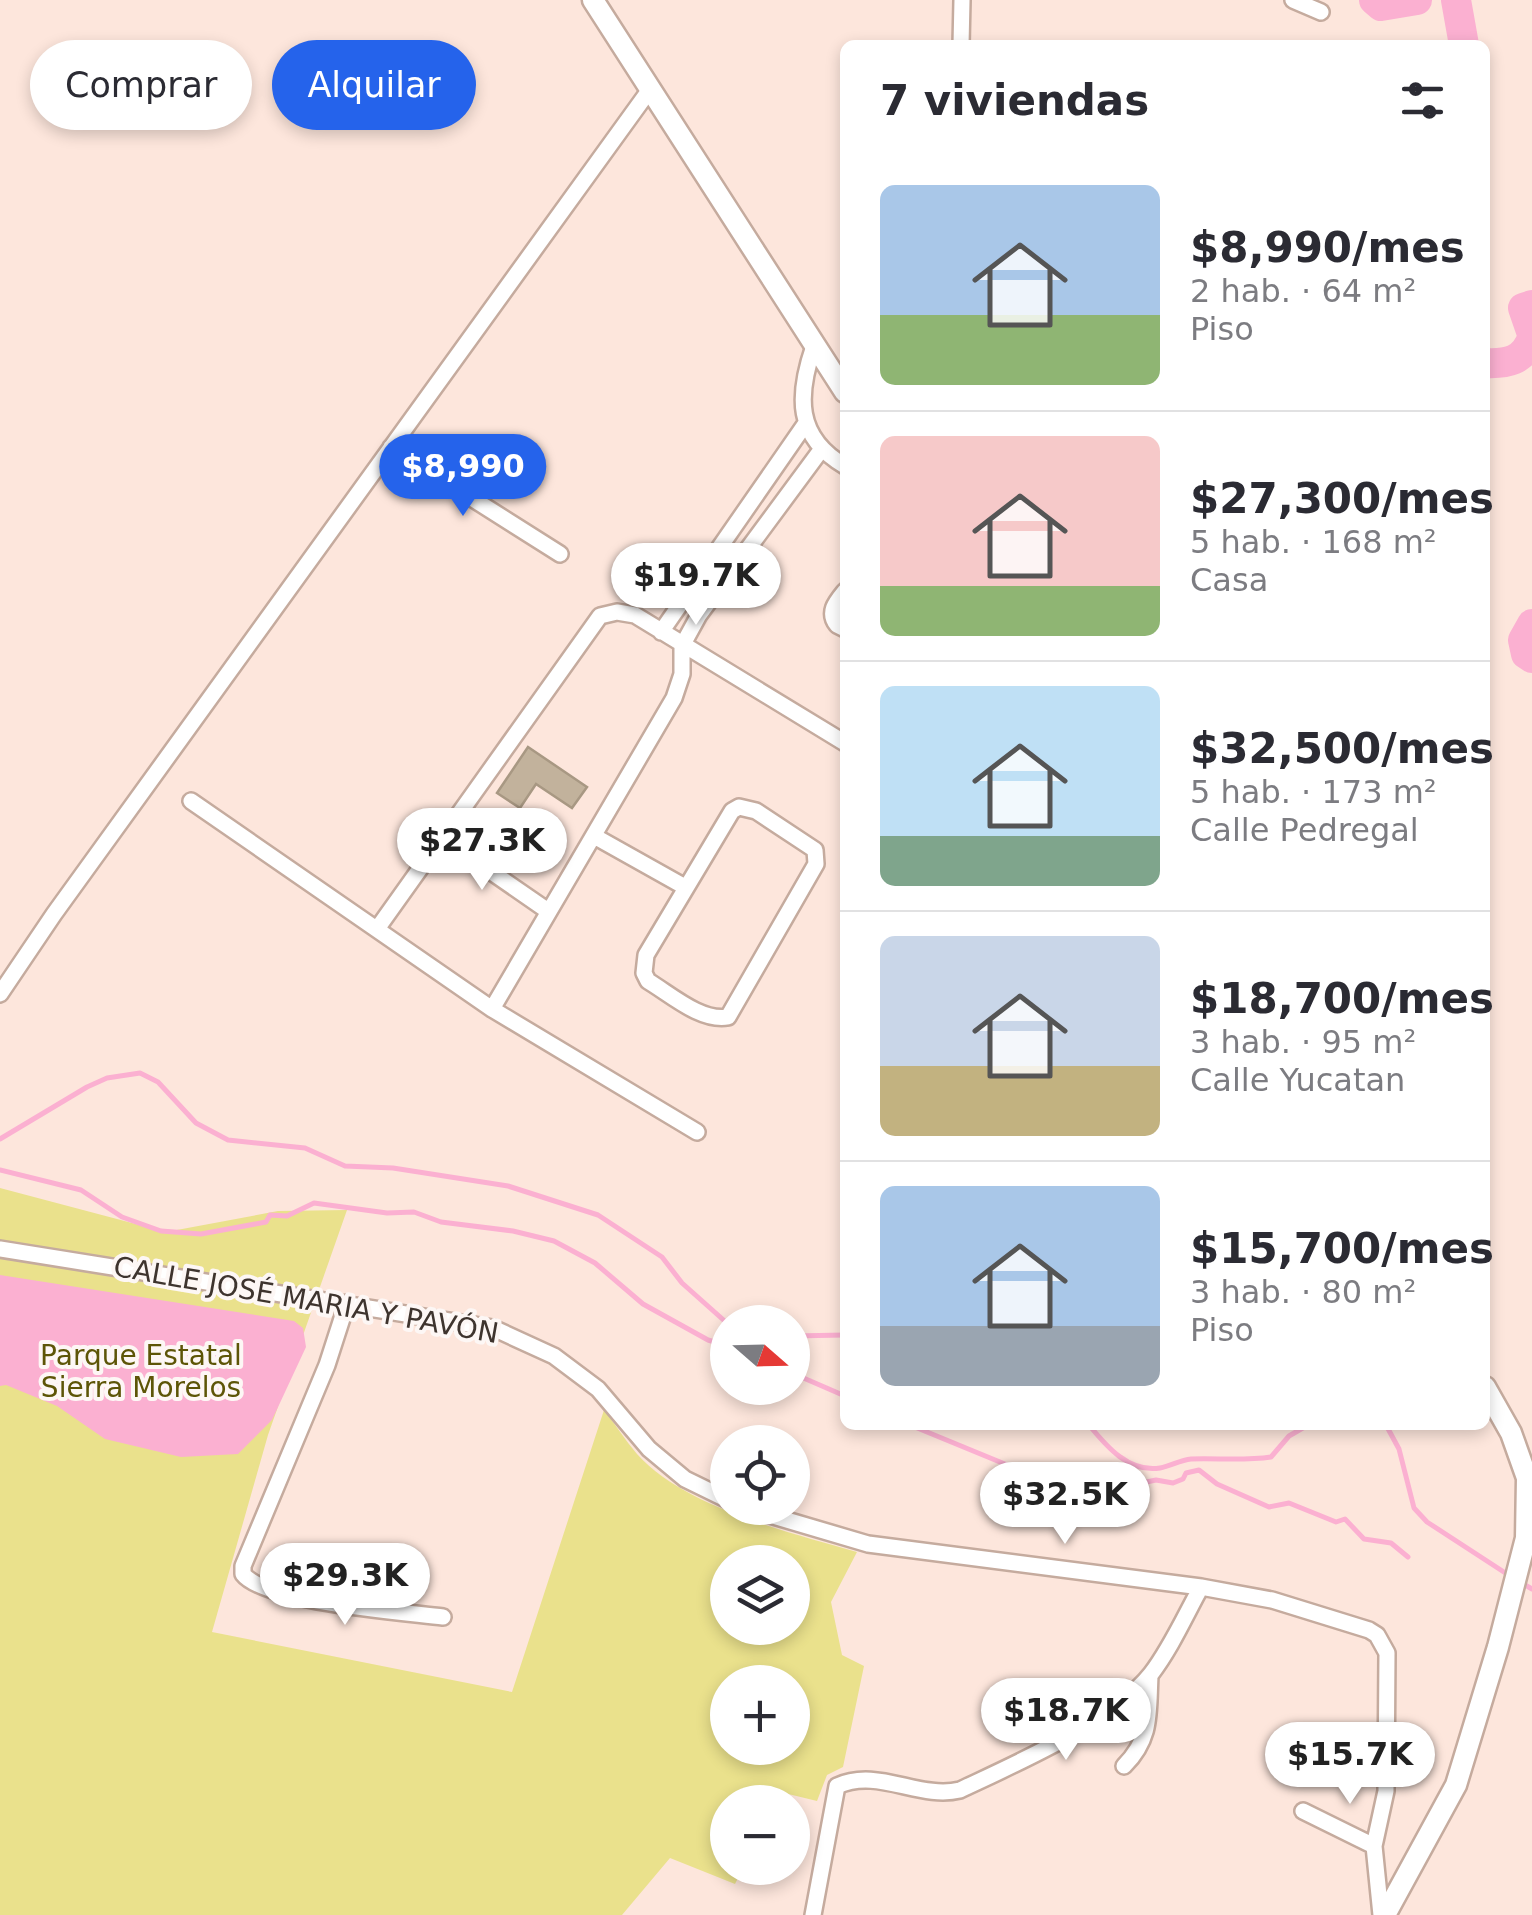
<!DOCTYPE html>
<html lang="es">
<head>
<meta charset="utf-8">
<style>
	:root { --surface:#fff; --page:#f2f2f3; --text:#2b2b33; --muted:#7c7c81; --line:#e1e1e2; --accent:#2563eb }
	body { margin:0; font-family:"DejaVu Sans",sans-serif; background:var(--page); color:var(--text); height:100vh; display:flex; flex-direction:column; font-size:38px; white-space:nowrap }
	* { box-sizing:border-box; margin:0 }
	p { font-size:32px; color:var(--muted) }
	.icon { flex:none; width:55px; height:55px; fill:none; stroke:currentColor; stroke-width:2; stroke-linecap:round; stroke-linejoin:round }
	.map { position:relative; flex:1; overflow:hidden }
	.sheet { position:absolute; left:840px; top:40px; width:650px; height:1390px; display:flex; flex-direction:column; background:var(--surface); border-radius:15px; box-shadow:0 5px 15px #0003 }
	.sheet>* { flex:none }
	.guide { position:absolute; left:30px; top:40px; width:660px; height:90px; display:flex; gap:20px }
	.needle { width:65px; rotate:110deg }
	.fabs { position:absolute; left:710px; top:1305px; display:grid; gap:20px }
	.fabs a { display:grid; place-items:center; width:100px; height:100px; border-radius:50%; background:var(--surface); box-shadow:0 5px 15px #0003; font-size:50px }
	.price { position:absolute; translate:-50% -85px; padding:0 22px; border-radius:35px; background:#fff; color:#222; font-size:32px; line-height:65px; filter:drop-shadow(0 2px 5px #0008) }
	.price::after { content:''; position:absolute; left:50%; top:60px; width:30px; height:22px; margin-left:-15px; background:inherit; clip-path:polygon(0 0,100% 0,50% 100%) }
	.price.on { background:var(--accent); color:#fff }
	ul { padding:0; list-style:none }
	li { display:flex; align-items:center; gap:30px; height:250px; padding:0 40px }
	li+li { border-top:2px solid var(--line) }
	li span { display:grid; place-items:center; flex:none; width:280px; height:200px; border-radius:15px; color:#555 }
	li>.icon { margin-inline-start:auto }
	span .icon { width:120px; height:120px; fill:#fffc; stroke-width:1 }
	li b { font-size:42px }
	h2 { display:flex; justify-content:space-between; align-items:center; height:120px; padding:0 40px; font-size:42px }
	.chip { padding:0 35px; border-radius:45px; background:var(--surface); box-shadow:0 5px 15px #0003; font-size:35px; line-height:90px }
	.chip.on { background:var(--accent); color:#fff }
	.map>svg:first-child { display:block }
	.green { fill:#eae18c; fill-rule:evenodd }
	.water { fill:#fbb0d1 }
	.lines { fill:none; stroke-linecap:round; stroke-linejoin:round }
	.stream { stroke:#fbb0d1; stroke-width:5 }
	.river { stroke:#fbb0d1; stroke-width:30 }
	.building { fill:#c2b29c; stroke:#a89883; stroke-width:2.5 }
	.street-casing { stroke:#c5ab9e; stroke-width:20 }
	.secondary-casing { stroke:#c5ab9e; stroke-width:25 }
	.street { stroke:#fff; stroke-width:15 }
	.secondary { stroke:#fff; stroke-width:20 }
	.labels { text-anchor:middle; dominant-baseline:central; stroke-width:8; stroke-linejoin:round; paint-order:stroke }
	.street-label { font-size:28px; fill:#3e342e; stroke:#fdf7f5 }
	.park-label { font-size:28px; fill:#5d5507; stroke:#fdf7f5 }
</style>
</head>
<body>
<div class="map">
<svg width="1532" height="1915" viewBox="0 0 1532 1915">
	<rect width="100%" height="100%" fill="#fde6dc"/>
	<path class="green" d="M0 1188 166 1232 278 1211 347 1210 268 1435 212 1632 512 1692 604 1410C615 1424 625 1440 637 1454 686 1508 788 1532 857 1552L831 1602 842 1655 864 1666 843 1767 827 1775 817 1801 780 1792 774 1802H728V1868H743L735 1884 670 1858 622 1915H0ZM728 1562H792V1628H728ZM728 1682H792V1748H728Z"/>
	<path class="water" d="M0 1275 294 1321 303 1328 306 1347 272 1420 238 1454 181 1457 105 1439 57 1406 6 1385 0 1386Z"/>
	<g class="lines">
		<path class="stream" d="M0 1139 87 1087 107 1078 140 1073 158 1082 196 1123 228 1140 305 1148 345 1166 393 1168 508 1186 598 1215 662 1257 682 1283 728 1324
			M0 1170 81 1190 122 1217 161 1231 201 1234 266 1222 270 1215 287 1216 314 1203 387 1213 414 1212 441 1222 513 1231 554 1241 595 1263 643 1304 708 1340 728 1346
			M792 1336 845 1335
			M792 1373 845 1396
			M910 1425 1017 1469 1050 1472 1118 1488 1156 1480 1173 1483 1183 1479 1186 1473 1199 1470 1217 1484 1269 1507 1289 1503 1336 1522 1345 1519 1364 1539 1391 1543 1408 1557
			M1089 1425C1107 1447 1129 1473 1160 1468 1171 1466 1180 1460 1191 1459 1218 1458 1244 1461 1271 1457L1289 1436 1308 1425
			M1386 1425 1399 1449 1414 1508 1427 1522 1510 1576
			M1520 1582 1532 1589"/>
		<path class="river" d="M1374 0 1381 6 1417 0
			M1456 0 1464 45
			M1532 305 1523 308 1532 334
			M1485 363C1507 364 1524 361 1532 338
			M1532 624 1523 640 1526 654 1532 658"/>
	</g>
	<path class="building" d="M528 747 587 787 572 808 536 784 520 808 497 793Z"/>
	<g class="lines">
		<defs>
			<path id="street" d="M1293 0 1321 12
				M961 45 962 0
				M814 346C797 395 795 437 845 466
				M391 447 560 554
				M845 591C836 602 827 612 837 625L845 629
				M661 632 806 423
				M191 801 492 1009 697 1132
				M739 807 756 811 815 850 816 864 728 1017C701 1022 670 994 648 981L644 973 646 955 732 811Z
				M594 836 685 887
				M441 837 548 911
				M377 929 600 616 617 612 635 615 845 743
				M0 994 54 914 651 88
				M492 1009 674 698 682 674V646L699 615 821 450
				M0 1249 493 1328 554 1356 598 1389 649 1449 685 1479 728 1500
				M347 1303 327 1365 243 1566V1574C264 1602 404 1612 443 1617
				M746 1508 868 1544 1201 1587 1272 1600 1369 1630 1377 1635 1387 1653 1386 1791 1374 1846 1381 1915
				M1124 1766C1152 1738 1148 1713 1150 1676
				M1303 1811 1374 1846
				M813 1915 837 1786C878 1767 919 1800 960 1790 1015 1764 1114 1721 1151 1674 1171 1648 1185 1616 1201 1587"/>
			<path id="secondary" d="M593 0 845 392
				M1385 1915 1456 1785 1498 1647 1526 1538 1527 1478 1511 1433 1485 1387"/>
		</defs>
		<use href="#street" class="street-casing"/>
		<use href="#secondary" class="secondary-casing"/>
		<use href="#street" class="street"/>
		<use href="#secondary" class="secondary"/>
	</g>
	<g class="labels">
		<g class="street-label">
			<text transform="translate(306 1300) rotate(10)">CALLE JOSÉ MARIA Y PAVÓN</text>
		</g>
		<g class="park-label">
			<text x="141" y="1355">Parque Estatal<tspan x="141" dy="32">Sierra Morelos</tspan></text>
		</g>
	</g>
</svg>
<div class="fabs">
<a><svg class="needle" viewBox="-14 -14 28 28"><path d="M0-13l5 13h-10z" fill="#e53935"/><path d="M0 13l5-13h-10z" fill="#7c7c81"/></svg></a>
<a><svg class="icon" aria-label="locate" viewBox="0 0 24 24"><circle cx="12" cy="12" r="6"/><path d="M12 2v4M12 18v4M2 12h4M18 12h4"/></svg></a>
<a><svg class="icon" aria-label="layers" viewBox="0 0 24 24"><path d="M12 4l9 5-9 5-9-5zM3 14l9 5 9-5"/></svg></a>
<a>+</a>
<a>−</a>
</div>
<b class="price on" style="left:463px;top:519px">$8,990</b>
<b class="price" style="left:696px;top:628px">$19.7K</b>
<b class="price" style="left:482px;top:893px">$27.3K</b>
<b class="price" style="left:1065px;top:1547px">$32.5K</b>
<b class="price" style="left:345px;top:1628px">$29.3K</b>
<b class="price" style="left:1066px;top:1763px">$18.7K</b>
<b class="price" style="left:1350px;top:1807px">$15.7K</b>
<div class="guide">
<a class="chip">Comprar</a>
<a class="chip on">Alquilar</a>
</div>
<section class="sheet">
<h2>7 viviendas<svg class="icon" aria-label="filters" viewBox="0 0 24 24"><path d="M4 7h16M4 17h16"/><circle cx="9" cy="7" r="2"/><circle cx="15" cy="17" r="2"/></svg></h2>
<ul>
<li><span style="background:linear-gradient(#a9c7e8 65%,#8fb573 0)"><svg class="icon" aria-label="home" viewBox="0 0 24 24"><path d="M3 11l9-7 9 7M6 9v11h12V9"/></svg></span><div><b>$8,990/mes</b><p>2 hab. · 64 m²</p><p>Piso</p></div></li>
<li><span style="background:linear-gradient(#f6c9c9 75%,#8fb573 0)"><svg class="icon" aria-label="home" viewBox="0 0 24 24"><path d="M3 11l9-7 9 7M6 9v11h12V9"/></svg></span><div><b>$27,300/mes</b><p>5 hab. · 168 m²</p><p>Casa</p></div></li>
<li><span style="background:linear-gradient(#bfe0f5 75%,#7fa58c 0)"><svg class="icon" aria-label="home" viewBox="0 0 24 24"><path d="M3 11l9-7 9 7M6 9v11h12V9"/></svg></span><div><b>$32,500/mes</b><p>5 hab. · 173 m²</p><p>Calle Pedregal</p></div></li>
<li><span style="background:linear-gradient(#c9d6e8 65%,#c2b280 0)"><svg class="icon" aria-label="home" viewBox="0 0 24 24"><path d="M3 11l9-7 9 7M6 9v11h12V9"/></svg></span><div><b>$18,700/mes</b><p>3 hab. · 95 m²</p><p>Calle Yucatan</p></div></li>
<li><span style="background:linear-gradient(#a9c7e8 70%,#9aa5b1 0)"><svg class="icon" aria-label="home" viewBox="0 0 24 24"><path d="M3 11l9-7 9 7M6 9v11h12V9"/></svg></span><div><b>$15,700/mes</b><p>3 hab. · 80 m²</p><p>Piso</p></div></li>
</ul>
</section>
</div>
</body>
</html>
